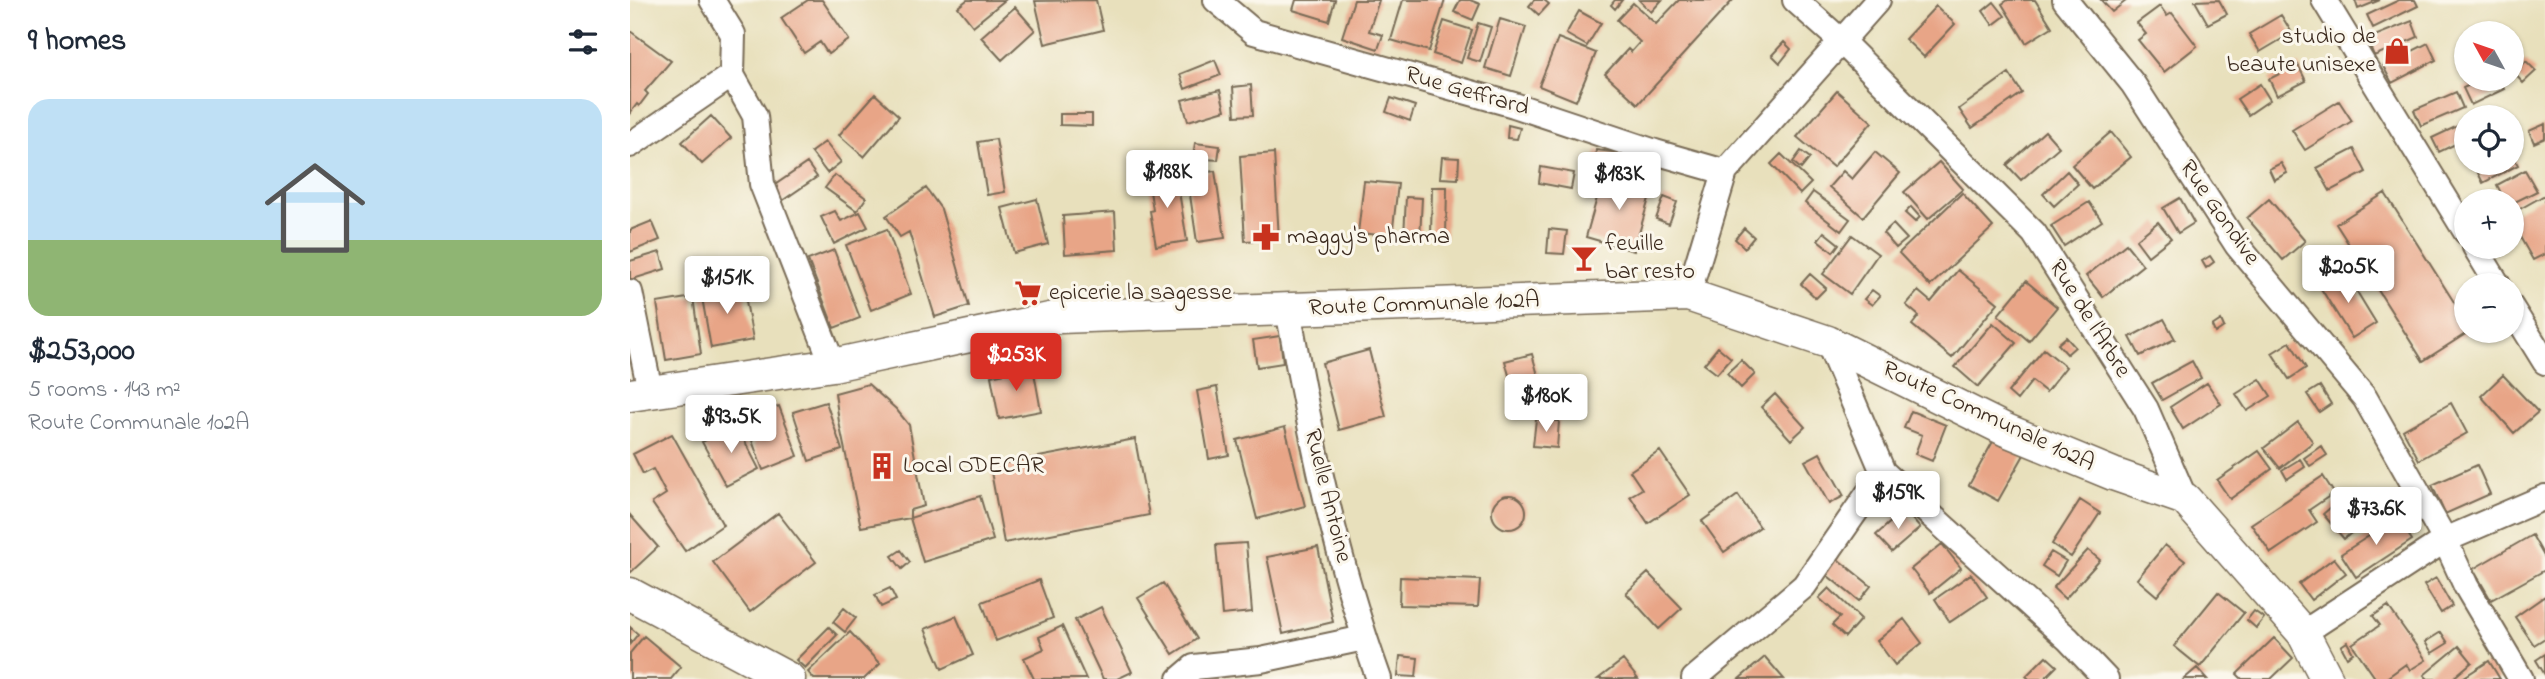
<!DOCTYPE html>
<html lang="en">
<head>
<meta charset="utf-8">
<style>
	:root { --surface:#fff; --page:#f6f6f7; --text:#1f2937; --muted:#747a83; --accent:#d93025 }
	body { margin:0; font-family:"Indie Flower",sans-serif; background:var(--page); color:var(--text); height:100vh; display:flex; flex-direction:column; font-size:26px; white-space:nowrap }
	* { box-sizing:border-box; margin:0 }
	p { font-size:23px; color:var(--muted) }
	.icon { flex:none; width:38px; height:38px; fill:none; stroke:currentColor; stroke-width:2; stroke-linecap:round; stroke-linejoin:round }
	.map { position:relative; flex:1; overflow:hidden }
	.details { display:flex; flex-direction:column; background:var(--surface); width:630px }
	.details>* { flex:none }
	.needle { width:46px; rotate:310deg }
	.controls { position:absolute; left:1824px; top:21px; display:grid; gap:14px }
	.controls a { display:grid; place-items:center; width:70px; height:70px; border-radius:50%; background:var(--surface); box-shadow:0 2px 5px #0004; font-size:35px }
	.price { position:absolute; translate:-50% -60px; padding:0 16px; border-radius:7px; background:#fff; color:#222; font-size:23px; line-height:46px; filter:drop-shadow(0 2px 4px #0008) }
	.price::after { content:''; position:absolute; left:50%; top:42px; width:21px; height:16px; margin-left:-10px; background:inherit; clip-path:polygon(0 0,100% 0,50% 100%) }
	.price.on { background:var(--accent); color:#fff }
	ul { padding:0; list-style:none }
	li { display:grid; align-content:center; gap:14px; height:371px; padding:0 28px }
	li span { display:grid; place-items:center; height:217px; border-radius:21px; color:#555 }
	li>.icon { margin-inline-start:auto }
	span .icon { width:126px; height:126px; fill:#fffc; stroke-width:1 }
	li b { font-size:30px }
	h2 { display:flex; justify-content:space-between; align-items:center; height:84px; padding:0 28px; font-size:30px }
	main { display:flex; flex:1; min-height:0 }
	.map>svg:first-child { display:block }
	.building { fill:#e8a587 }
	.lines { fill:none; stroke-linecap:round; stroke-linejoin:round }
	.minor-casing { stroke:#786a55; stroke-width:28 }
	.tertiary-casing { stroke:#786a55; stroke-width:35 }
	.minor { stroke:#fff; stroke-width:24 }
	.tertiary { stroke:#fff; stroke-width:32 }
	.labels { text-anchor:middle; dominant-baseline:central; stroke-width:6; stroke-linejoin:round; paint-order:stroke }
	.poi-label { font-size:24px; fill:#3b2a1e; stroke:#fbf7ec; text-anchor:start }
	.street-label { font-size:24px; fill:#3b2a1e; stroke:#fbf7ec }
</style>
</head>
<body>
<main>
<section class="details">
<h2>9 homes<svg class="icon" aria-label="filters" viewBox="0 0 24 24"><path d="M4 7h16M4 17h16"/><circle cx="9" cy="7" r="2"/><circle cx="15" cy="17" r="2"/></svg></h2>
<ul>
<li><span style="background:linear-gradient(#bfe0f5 65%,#8fb573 0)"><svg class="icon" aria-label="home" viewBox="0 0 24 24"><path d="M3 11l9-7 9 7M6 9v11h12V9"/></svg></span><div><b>$253,000</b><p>5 rooms · 143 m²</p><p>Route Communale 102A</p></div></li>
</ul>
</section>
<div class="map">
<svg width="1915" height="679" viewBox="0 0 1915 679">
	<rect width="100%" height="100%" fill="#fbf7ec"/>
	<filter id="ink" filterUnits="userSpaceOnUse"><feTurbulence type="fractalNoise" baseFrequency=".0143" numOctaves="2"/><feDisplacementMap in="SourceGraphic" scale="14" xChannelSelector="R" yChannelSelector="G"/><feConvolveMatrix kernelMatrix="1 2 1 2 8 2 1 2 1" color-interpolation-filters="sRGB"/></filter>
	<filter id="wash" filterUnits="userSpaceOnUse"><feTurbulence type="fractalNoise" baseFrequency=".00686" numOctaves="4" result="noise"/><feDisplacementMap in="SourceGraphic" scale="28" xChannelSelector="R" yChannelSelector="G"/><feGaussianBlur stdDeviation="1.57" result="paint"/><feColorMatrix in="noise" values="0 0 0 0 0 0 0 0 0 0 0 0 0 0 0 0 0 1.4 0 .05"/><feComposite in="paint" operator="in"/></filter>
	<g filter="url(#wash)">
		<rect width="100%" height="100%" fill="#e8e0bc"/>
		<g id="blocks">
			<path class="building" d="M178 0H192L219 40 198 54 190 42 174 53 151 18Z
				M337 0H375L343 26 328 7Z
				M466 0 473 30 415 44 405 1Z
				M666 0H705L699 21 663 10Z
				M724 0H749L739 31 753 35 748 49 712 37Z
				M773 0H815L799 51 761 40Z
				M830 0H840L850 4 843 20 824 12Z
				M904 0H914L919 4 909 15 899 6Z
				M985 0H992L985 9 981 5Z
				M1009 0H1032L1021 12Z
				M1049 0H1103L1008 104 975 74 998 49 1001 52 1010 42 987 20 1003 3 1026 24Z
				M1378 0H1405L1422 27 1396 43 1372 4Z
				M1471 0H1497L1482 12Z
				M1589 0 1597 14 1578 24 1565 1Z
				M1725 0H1750L1728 9Z
				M1769 0H1785L1788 6 1743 28 1737 15Z
				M1364 2 1375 16 1363 25 1353 11Z
				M1306 6 1325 24 1294 57 1275 39Z
				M1530 6 1537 16 1542 13 1567 46 1534 72 1508 40 1516 34 1507 23Z
				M385 7 405 30 372 60 351 37Z
				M949 11 971 23 957 46 936 34Z
				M1651 15 1662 33 1630 52 1619 34Z
				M870 19 896 27 881 76 855 68Z
				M814 21 842 30 831 63 803 54Z
				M1782 21 1788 37 1744 56 1737 39Z
				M848 23 861 27 850 62 837 58Z
				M0 31 41 61 15 91 18 94 9 106 7 104 0 113Z
				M928 38 966 53 946 101 909 86Z
				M1154 42 1161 49 1150 63 1142 55Z
				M1798 43 1806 60 1762 83 1753 66Z
				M585 60 591 75 555 89 550 74Z
				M1896 61 1906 71 1893 83 1884 73Z
				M1668 65 1676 81 1647 96 1639 79Z
				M1379 73 1392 93 1342 128 1329 109Z
				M1853 79H1869L1874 89 1841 105 1833 88Z
				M1630 84 1640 100 1618 115 1607 99Z
				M621 85 623 115 605 116 603 87Z
				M590 90 595 110 558 121 552 100Z
				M1207 91 1242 122 1203 167 1167 137Z
				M1826 92 1833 108 1791 126 1784 110Z
				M245 94 269 116 234 157 209 135Z
				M761 98 785 106 780 121 756 112Z
				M1709 101 1722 121 1675 150 1662 130Z
				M430 114H462V126L430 125Z
				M81 116 101 138 72 164 52 142Z
				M1836 122V139L1809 152 1802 138Z
				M1915 124V138L1904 143 1899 131Z
				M878 125 890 128 887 139 877 138Z
				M1415 131 1429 147 1391 180 1377 165Z
				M1481 132 1501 157 1462 189 1442 165Z
				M366 139 375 192 357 195 348 142Z
				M195 142 211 162 197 173 181 152Z
				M565 143 590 146 588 160 563 158Z
				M1724 149 1736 172 1700 191 1687 168Z
				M966 150 991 153 990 162 965 159Z
				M1171 151 1180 158 1171 169 1163 162Z
				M1245 152 1270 173 1233 217 1199 187 1213 171 1222 179Z
				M644 153 649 239 615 241 610 156Z
				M1881 153 1888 165 1853 183 1846 169 1857 163H1881Z
				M1151 154 1181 183 1170 194 1141 164Z
				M1006 156 1029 163 1023 181 1000 174Z
				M812 157 829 158 828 179 810 178Z
				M1309 162 1333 189 1298 219 1274 192Z
				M177 163 187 177 146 205 136 191Z
				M1651 163 1657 173 1644 180 1639 169Z
				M911 167 944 173 941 189 909 183Z
				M1895 170 1907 191 1881 204V201H1875L1867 185Z
				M585 171 595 238 567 242 557 175Z
				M1437 171 1448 184 1424 206 1413 194Z
				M546 173 557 241 526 246 520 211 523 210 518 178Z
				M974 173 1022 188 1004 251 956 237Z
				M205 175 236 198 227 211 195 188Z
				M734 181 768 184 762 236 728 233Z
				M802 187H817L816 236H801Z
				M296 188 311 209 339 306 305 317 279 232 270 237 256 216Z
				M1183 192 1220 219 1211 231 1175 203Z
				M1332 193 1363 227 1300 286 1269 253Z
				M1755 193 1836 321V331H1840L1793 361 1706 224Z
				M1915 195V254L1903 260 1881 221V214Z
				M776 197 792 198 790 238 774 237Z
				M1034 197 1047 202 1039 224 1026 219Z
				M1550 198 1564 223 1548 233 1533 208Z
				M407 199 418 244 384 253 372 208Z
				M1639 199 1675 241 1653 260 1617 218Z
				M1459 202 1472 221 1434 246 1421 226Z
				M1281 207 1290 217 1285 222 1275 213Z
				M205 211 211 221 230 212 238 227 204 244 191 217Z
				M485 212 487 250 435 254 433 216Z
				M22 221 30 240 0 252V230Z
				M1528 222 1541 238 1518 256 1506 240Z
				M1263 224 1277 239 1266 248 1253 233Z
				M1114 228 1124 237 1115 248 1105 239Z
				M257 229 281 294 241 310 216 245Z
				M919 229 937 231 934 254 917 253Z
				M1194 232 1209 244 1203 252 1188 240Z
				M1222 235 1248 254 1220 294 1193 274Z
				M1496 244 1513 265 1473 297 1456 276Z
				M204 250 230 318 204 328 178 260Z
				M30 252 35 269 0 280V261Z
				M1580 256 1584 262 1576 268 1572 261Z
				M1328 270 1368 303 1322 358 1282 325 1289 316 1276 305 1288 291 1301 302Z
				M1715 272 1746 323 1722 338 1690 287Z
				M1180 274 1196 288 1186 298 1171 284Z
				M1396 281 1427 307 1399 341 1368 315Z
				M113 284 123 340 81 348 71 292Z
				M1242 290 1250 296 1242 305 1234 299Z
				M63 297 71 354 36 360 27 303Z
				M1534 319 1545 339 1510 356 1500 337Z
				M1591 320 1594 327 1585 333 1582 326Z
				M1363 323 1386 343 1348 387 1325 367Z
				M650 336 653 363 627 367 623 340Z
				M1436 337 1445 347 1437 354 1428 344Z
				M1660 342 1676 368 1659 379 1642 353Z
				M1088 347 1101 358 1087 374 1074 364Z
				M1414 349 1436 367 1416 392 1402 381 1387 400 1378 392Z
				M739 350 756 417 709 430 692 363Z
				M902 354 909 379 882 386 875 361Z
				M1111 360 1125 374 1111 388 1097 373Z
				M1562 361 1571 378 1532 400 1522 383Z
				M403 367 411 411 369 419 361 376Z
				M1873 375 1908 412 1884 433 1851 396Z
				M1630 379 1641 396 1617 411 1606 394Z
				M1577 383 1591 404 1553 429 1540 407Z
				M238 384 266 409 279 425 294 506 280 510V518L350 496 363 540 293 562 280 518 231 527 209 422 205 393Z
				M1690 386 1701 404 1689 412 1677 394Z
				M587 387 599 455 579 459 567 391Z
				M1145 394 1175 427 1161 440 1131 407Z
				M196 402 212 450 179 461 163 412Z
				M1821 403 1837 433 1789 460 1773 430Z
				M149 406 168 456 133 470 114 419Z
				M1281 411 1316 425 1302 461 1285 454 1292 435 1274 428Z
				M906 419 929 421 927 448 903 446Z
				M1668 422 1683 442 1650 468 1634 448Z
				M106 424 129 469 96 486 72 442Z
				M655 427 675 506 627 519 607 440Z
				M42 434 93 525 55 551 22 503 36 494 23 469 13 474 3 454Z
				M1366 436 1395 453 1368 501 1339 485Z
				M505 439 519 515 374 543 360 466Z
				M1691 446 1697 455 1680 466 1674 458Z
				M1030 451 1060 495 1018 523 1000 496 1012 489 1000 471Z
				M1629 451 1642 469 1600 499 1587 480Z
				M1190 453 1214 496 1199 504 1175 461Z
				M1670 459 1675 467 1657 479 1652 470Z
				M1847 465 1860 494 1815 514 1802 485Z
				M1693 476 1704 493 1679 510 1687 522 1641 553 1621 524Z
				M1108 495 1130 527 1094 552 1072 521Z
				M862 512a17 17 0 1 1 34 0a17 17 0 1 1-34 0Z
				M1450 500 1470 513 1441 557 1422 544Z
				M1707 502 1727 528 1714 539 1693 514Z
				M1274 510 1290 528 1262 552 1246 535Z
				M148 513 186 562 120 612 83 562Z
				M0 515 28 547 0 573Z
				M1767 518 1782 540 1726 577 1711 554Z
				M1902 535 1915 558V570L1861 600 1843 569Z
				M616 543 622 612 592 615 586 545Z
				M1312 544 1331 568 1300 593 1281 569Z
				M1535 545 1555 561 1527 596 1507 579Z
				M688 547 703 622 653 634 637 557Z
				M271 550 280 562 272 569 262 556Z
				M1458 550 1470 560 1435 599 1423 588Z
				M1421 552 1436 561 1427 576 1412 566Z
				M1205 557 1241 586 1229 601 1193 572Z
				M1704 558 1716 573 1681 600 1669 584Z
				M1018 573 1052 608 1029 629 996 593Z
				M1341 574 1357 597 1320 622 1305 599Z
				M770 577 850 580 848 607 769 605Z
				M1806 578 1822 606 1811 613 1794 585Z
				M409 580 423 618 366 641 352 602Z
				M533 583 567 639 543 654 508 598Z
				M260 588 266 600 251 607 245 595Z
				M1199 588 1231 619 1215 637 1202 625 1210 617 1189 598Z
				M1588 592 1614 613 1570 667 1544 646Z
				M1915 596V638L1904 645 1885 617Z
				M1758 606 1796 660 1780 670 1776 664 1755 679H1746L1722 644 1750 625 1743 616Z
				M471 607 502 672 487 679H473L445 620Z
				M214 608 226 618 215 632 203 622Z
				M1624 611 1634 618 1626 628 1617 620Z
				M326 616 343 655 312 669 295 629Z
				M1274 619 1292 643 1265 665 1247 641Z
				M432 626 456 679H404L394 658 414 649 409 637Z
				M0 627 8 634 0 644Z
				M199 627 207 635 175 668 166 660Z
				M220 632 250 664 234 679H184L178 672Z
				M1811 632 1818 643 1802 653 1795 642Z
				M14 636 51 667 41 679H0V653Z
				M1644 638 1663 658 1641 679H1612L1607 674Z
				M1717 642 1723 653 1717 657 1711 646Z
				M1829 646 1842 662 1822 679H1798L1794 675Z
				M1915 654V675L1906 660Z
				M770 656 788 658 786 677 768 676Z
				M1416 656 1427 666 1414 679H1399L1396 676Z
				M1135 657 1154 679H1109Z
				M993 660 1008 679H968Z
				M1859 661 1870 679H1831Z
				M1567 668 1577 679H1554Z"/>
		</g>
	</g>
	<g filter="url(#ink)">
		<use href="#blocks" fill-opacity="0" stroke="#786a55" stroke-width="2"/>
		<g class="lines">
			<defs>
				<path id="minor" d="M586 0 624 32 884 105 1025 152 1095 172
					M1165 0 1211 41 1404 233 1516 409 1555 499
					M1435 0 1503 84 1607 245 1735 398 1815 540 1836 586 1891 679
					M1694 0 1836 232
					M102 75 125 116 132 184 203 365
					M0 145 102 75 103 34 82 0
					M1845 247 1868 285
					M0 292 20 391
					M1058 295 1095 172 1248 0
					M1881 307 1915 362
					M658 309C680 434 706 560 749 679
					M1198 342 1253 472 1438 639 1476 679
					M1673 633 1815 540 1915 497
					M550 679 564 667 631 660 734 638
					M1064 679 1174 586 1253 472"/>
				<path id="tertiary" d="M0 395 203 365 429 317 1058 295 1198 342 1376 430 1483 474 1555 499 1673 633 1697 679
					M0 594 159 679"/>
			</defs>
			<use href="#minor" class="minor-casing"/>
			<use href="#tertiary" class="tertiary-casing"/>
			<use href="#minor" class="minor"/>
			<use href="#tertiary" class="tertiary"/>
		</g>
	</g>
	<defs>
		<symbol id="shop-bare" viewBox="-9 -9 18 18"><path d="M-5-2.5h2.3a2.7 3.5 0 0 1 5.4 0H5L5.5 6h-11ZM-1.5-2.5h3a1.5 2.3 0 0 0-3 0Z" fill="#c8321e" stroke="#fbf7ec" stroke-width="2.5" paint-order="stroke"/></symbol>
		<symbol id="pharmacy-bare" viewBox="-9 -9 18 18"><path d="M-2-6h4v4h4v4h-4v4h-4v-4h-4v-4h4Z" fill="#c8321e" stroke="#fbf7ec" stroke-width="2.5" paint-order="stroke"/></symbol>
		<symbol id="bar-bare" viewBox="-9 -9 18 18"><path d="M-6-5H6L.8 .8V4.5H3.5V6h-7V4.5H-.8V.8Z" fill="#c8321e" stroke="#fbf7ec" stroke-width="2.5" paint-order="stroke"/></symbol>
		<symbol id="supermarket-bare" viewBox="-9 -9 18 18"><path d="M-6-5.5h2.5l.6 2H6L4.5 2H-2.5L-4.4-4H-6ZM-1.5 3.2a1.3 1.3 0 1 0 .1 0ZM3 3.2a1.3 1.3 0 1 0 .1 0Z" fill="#c8321e" stroke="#fbf7ec" stroke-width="2.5" paint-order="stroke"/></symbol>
		<symbol id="building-bare" viewBox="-9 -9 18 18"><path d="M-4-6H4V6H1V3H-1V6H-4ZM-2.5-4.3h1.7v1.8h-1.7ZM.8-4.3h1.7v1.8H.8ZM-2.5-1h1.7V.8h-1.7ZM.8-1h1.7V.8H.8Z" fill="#c8321e" stroke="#fbf7ec" stroke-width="2.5" paint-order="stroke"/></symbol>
	</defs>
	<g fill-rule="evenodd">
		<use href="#shop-bare" x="1748" y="32" width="38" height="38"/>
		<use href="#pharmacy-bare" x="617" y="218" width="38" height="38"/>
		<use href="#bar-bare" x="935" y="239" width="38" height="38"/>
		<use href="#supermarket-bare" x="379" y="274" width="38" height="38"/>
		<use href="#building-bare" x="233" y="447" width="38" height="38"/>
	</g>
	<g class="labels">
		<g class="poi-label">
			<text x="1746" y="37" text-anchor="end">studio de<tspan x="1746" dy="28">beaute unisexe</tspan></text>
			<text x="657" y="237">maggy's pharma</text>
			<text x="975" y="244">feuille<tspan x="975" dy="28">bar resto</tspan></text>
			<text x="419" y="293">epicerie la sagesse</text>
			<text x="273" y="466">Local ODECAR</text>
		</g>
		<g class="street-label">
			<text transform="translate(837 92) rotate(16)">Rue Geffrard</text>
			<text transform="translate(1589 213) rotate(55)">Rue Gondive</text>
			<text transform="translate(794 305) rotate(-2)">Route Communale 102A</text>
			<text transform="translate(1459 319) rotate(58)">Rue de l'Arbre</text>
			<text transform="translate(1358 417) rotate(25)">Route Communale 102A</text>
			<text transform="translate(697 496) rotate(76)">Ruelle Antoine</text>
		</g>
	</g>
</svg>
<div class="controls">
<a><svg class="needle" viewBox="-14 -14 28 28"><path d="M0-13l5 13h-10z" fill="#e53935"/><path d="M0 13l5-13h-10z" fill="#747a83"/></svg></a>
<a><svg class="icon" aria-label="locate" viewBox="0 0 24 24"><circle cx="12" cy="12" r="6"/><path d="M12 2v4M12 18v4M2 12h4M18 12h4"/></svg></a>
<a>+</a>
<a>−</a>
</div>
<b class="price" style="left:537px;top:210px">$188K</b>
<b class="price" style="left:989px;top:212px">$183K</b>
<b class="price" style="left:1718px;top:305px">$205K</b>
<b class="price" style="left:97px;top:316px">$151K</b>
<b class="price on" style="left:386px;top:393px">$253K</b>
<b class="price" style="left:916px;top:434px">$180K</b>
<b class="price" style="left:101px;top:455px">$93.5K</b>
<b class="price" style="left:1268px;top:531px">$159K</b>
<b class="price" style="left:1746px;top:547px">$73.6K</b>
</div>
</main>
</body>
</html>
